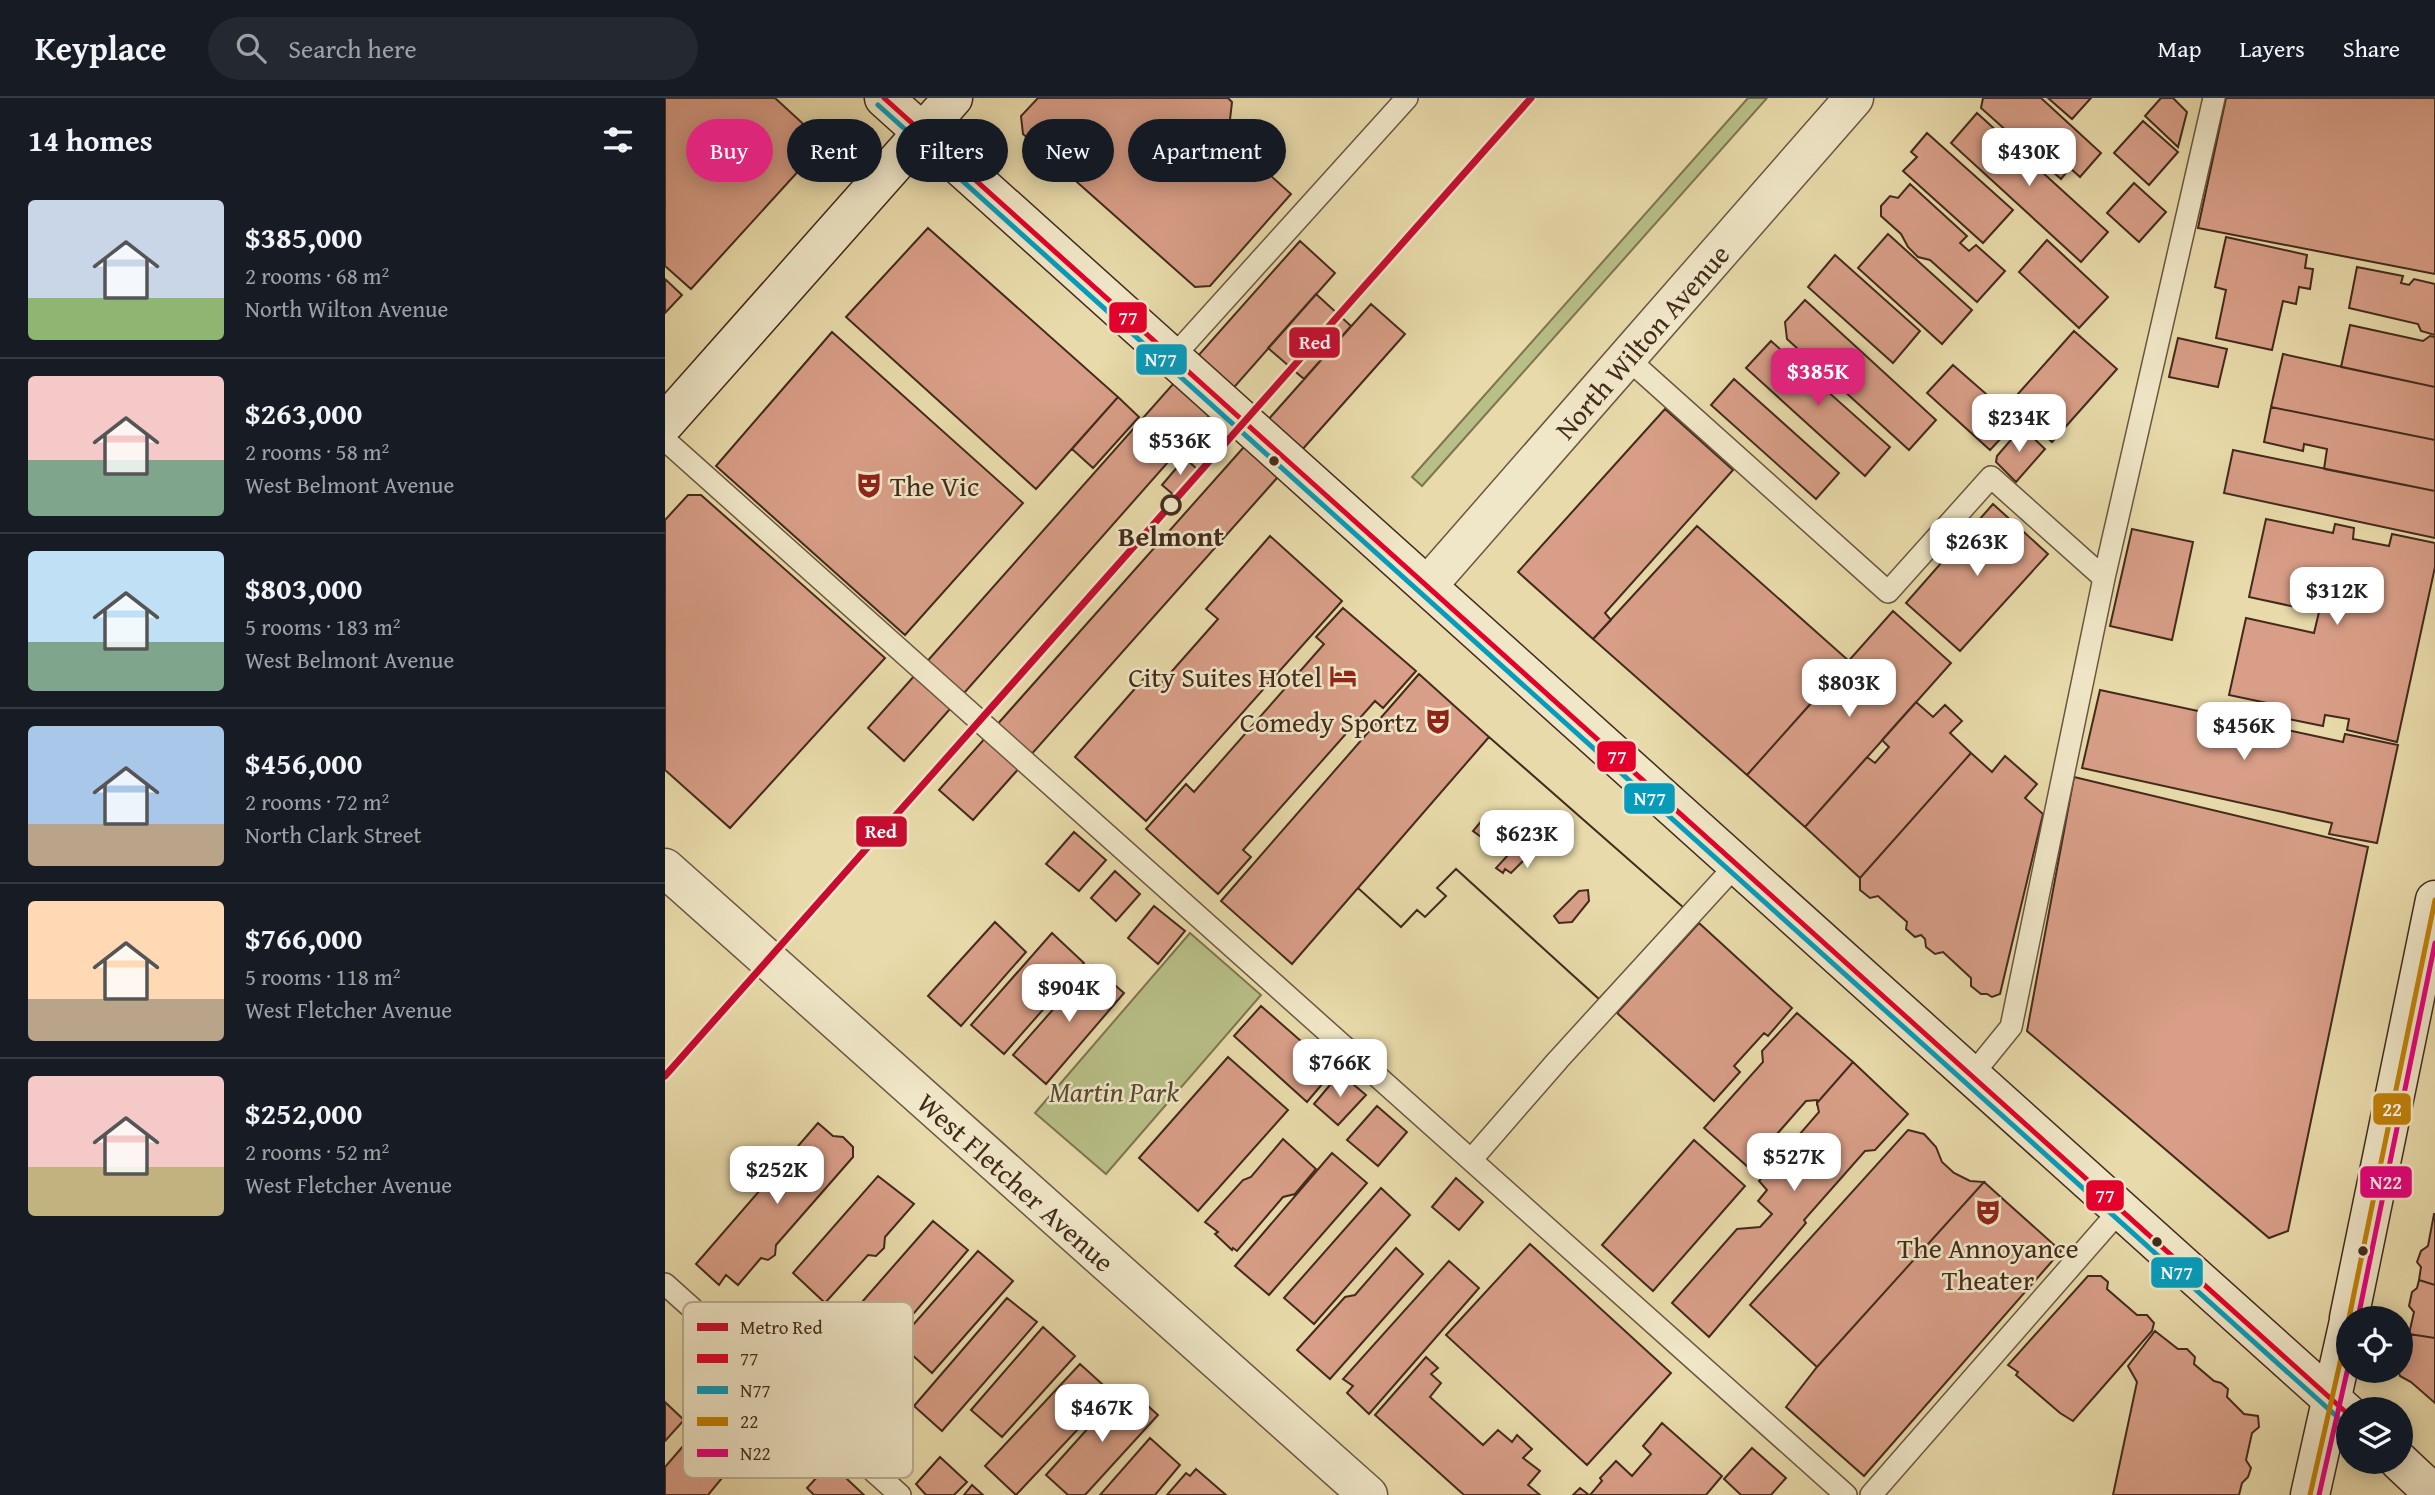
<!DOCTYPE html>
<html lang="en">
<head>
<meta charset="utf-8">
<style>
	:root { --surface:#171b24; --page:#242831; --text:#f1f3f6; --muted:#9ea1a6; --line:#363941; --accent:#db2777 }
	body { margin:0; font-family:"Gentium Book Plus",serif; background:var(--page); color:var(--text); height:100vh; display:flex; flex-direction:column; font-size:26px; white-space:nowrap }
	* { box-sizing:border-box; margin:0 }
	p { font-size:23px; color:var(--muted) }
	.icon { flex:none; width:38px; height:38px; fill:none; stroke:currentColor; stroke-width:2; stroke-linecap:round; stroke-linejoin:round }
	.map { position:relative; flex:1; overflow:hidden }
	.details { display:flex; flex-direction:column; background:var(--surface); width:665px }
	.details>* { flex:none }
	.hud { position:absolute; left:21px; top:21px; width:665px; height:63px; display:flex; gap:14px }
	.buttons { position:absolute; left:1671px; top:1208px; display:grid; gap:14px }
	.buttons a { display:grid; place-items:center; width:77px; height:77px; border-radius:50%; background:var(--surface); box-shadow:0 4px 18px #0003; font-size:35px }
	.price { position:absolute; translate:-50% -60px; padding:0 16px; border-radius:14px; background:#fff; color:#222; font-size:23px; line-height:46px; filter:drop-shadow(0 2px 4px #0008) }
	.price::after { content:''; position:absolute; left:50%; top:42px; width:21px; height:16px; margin-left:-10px; background:inherit; clip-path:polygon(0 0,100% 0,50% 100%) }
	.price.current { background:var(--accent); color:#fff }
	ul { padding:0; list-style:none }
	li { display:flex; align-items:center; gap:21px; height:175px; padding:0 28px }
	li+li { border-top:2px solid var(--line) }
	li span { display:grid; place-items:center; flex:none; width:196px; height:140px; border-radius:7px; color:#555 }
	li>.icon { margin-inline-start:auto }
	span .icon { width:84px; height:84px; fill:#fffc; stroke-width:1 }
	li b { font-size:30px }
	h2 { display:flex; justify-content:space-between; align-items:center; height:84px; padding:0 28px; font-size:30px }
	.chip { padding:0 24px; border-radius:32px; background:var(--surface); box-shadow:0 4px 18px #0003; font-size:24px; line-height:63px }
	.chip.current { background:var(--accent); color:#fff }
	header { display:flex; align-items:center; gap:42px; box-sizing:border-box; height:98px; padding:0 35px; background:var(--surface); border-bottom:2px solid var(--line) }
	header strong { font-size:33px }
	nav { display:flex; gap:38px; margin-inline-start:auto; font-size:24px }
	.search { width:490px; height:63px; background:var(--page); display:flex; align-items:center; gap:18px; box-sizing:border-box; padding:0 24px; border-radius:38px; color:var(--muted); font-size:26px }
	main { display:flex; flex:1; min-height:0 }
	.map>svg:first-child { display:block }
	.green { fill:#b8bf87; stroke:#7e7452; stroke-width:2 }
	.building { fill:#d89e87; stroke:#432a1c; stroke-width:2; fill-rule:evenodd }
	.lines { fill:none; stroke-linecap:round; stroke-linejoin:round }
	.lane-casing { stroke:#6c5640; stroke-width:24 }
	.street-casing { stroke:#6c5640; stroke-width:41 }
	.secondary-casing { stroke:#432a1c; stroke-width:41 }
	.lane { stroke:#f0e7c8; stroke-width:21 }
	.street { stroke:#f0e7c8; stroke-width:38 }
	.secondary { stroke:#f0e7c8; stroke-width:38 }
	.bus-1-casing { stroke:#f0e7c8; stroke-width:10 }
	.bus-2-casing { stroke:#f0e7c8; stroke-width:10 }
	.bus-3-casing { stroke:#f0e7c8; stroke-width:10 }
	.bus-4-casing { stroke:#f0e7c8; stroke-width:10 }
	.bus-1 { stroke:#e4002b; stroke-width:5 }
	.bus-2 { stroke:#079cbc; stroke-width:5 }
	.bus-3 { stroke:#c18108; stroke-width:5 }
	.bus-4 { stroke:#e5007d; stroke-width:5 }
	.metro-1-casing { stroke:#f0e7c8; stroke-width:12 }
	.metro-1 { stroke:#c60c30; stroke-width:7 }
	.bus-dot { fill:#432a1c; stroke:#f0e7c8; stroke-width:2.5 }
	.stop-dot { fill:#f0e7c8; stroke:#432a1c; stroke-width:3.5 }
	.labels { text-anchor:middle; dominant-baseline:central; stroke-width:5; stroke-linejoin:round; paint-order:stroke }
	.street-label { font-size:28px; fill:#432a1c; stroke:#f0e7c8 }
	.poi-label { font-size:28px; fill:#432a1c; stroke:#f0e7c8; text-anchor:end }
	.stop-label { font-size:28px; font-weight:bold; fill:#432a1c; stroke:#f0e7c8 }
	.park-label { font-size:28px; font-style:italic; fill:#5a4831; stroke:#f0e7c8 }
	.key { fill:#f0e7c8; stroke:#bcae94; stroke-width:2 }
	.key-label { font-size:19px; fill:#432a1c }
	.line-badge { stroke:#f0e7c8; stroke-width:2.5 }
	.badge-label { font-size:19px; text-anchor:middle; font-weight:bold; fill:#fff }
</style>
</head>
<body>
<header>
<strong>Keyplace</strong>
<div class="search"><svg class="icon" aria-label="search" viewBox="0 0 24 24"><circle cx="10" cy="10" r="6"/><path d="M15 15l6 6"/></svg>Search here</div>
<nav><a>Map</a><a>Layers</a><a>Share</a></nav>
</header>
<main>
<section class="details">
<h2>14 homes<svg class="icon" aria-label="filters" viewBox="0 0 24 24"><path d="M4 7h16M4 17h16"/><circle cx="9" cy="7" r="2"/><circle cx="15" cy="17" r="2"/></svg></h2>
<ul>
<li><span style="background:linear-gradient(#c9d6e8 70%,#8fb573 0)"><svg class="icon" aria-label="home" viewBox="0 0 24 24"><path d="M3 11l9-7 9 7M6 9v11h12V9"/></svg></span><div><b>$385,000</b><p>2 rooms · 68 m²</p><p>North Wilton Avenue</p></div></li>
<li><span style="background:linear-gradient(#f6c9c9 60%,#7fa58c 0)"><svg class="icon" aria-label="home" viewBox="0 0 24 24"><path d="M3 11l9-7 9 7M6 9v11h12V9"/></svg></span><div><b>$263,000</b><p>2 rooms · 58 m²</p><p>West Belmont Avenue</p></div></li>
<li><span style="background:linear-gradient(#bfe0f5 65%,#7fa58c 0)"><svg class="icon" aria-label="home" viewBox="0 0 24 24"><path d="M3 11l9-7 9 7M6 9v11h12V9"/></svg></span><div><b>$803,000</b><p>5 rooms · 183 m²</p><p>West Belmont Avenue</p></div></li>
<li><span style="background:linear-gradient(#a9c7e8 70%,#b9a48a 0)"><svg class="icon" aria-label="home" viewBox="0 0 24 24"><path d="M3 11l9-7 9 7M6 9v11h12V9"/></svg></span><div><b>$456,000</b><p>2 rooms · 72 m²</p><p>North Clark Street</p></div></li>
<li><span style="background:linear-gradient(#ffd9b3 70%,#b9a48a 0)"><svg class="icon" aria-label="home" viewBox="0 0 24 24"><path d="M3 11l9-7 9 7M6 9v11h12V9"/></svg></span><div><b>$766,000</b><p>5 rooms · 118 m²</p><p>West Fletcher Avenue</p></div></li>
<li><span style="background:linear-gradient(#f6c9c9 65%,#c2b280 0)"><svg class="icon" aria-label="home" viewBox="0 0 24 24"><path d="M3 11l9-7 9 7M6 9v11h12V9"/></svg></span><div><b>$252,000</b><p>2 rooms · 52 m²</p><p>West Fletcher Avenue</p></div></li>
</ul>
</section>
<div class="map">
<svg width="1770" height="1397" viewBox="0 0 1770 1397">
	<rect width="100%" height="100%" fill="#e8daaa"/>
	<filter id="stains"><feTurbulence type="fractalNoise" baseFrequency=".00286" numOctaves="4"/><feColorMatrix values="0 0 0 0 .2 0 0 0 0 .09 0 0 0 0 .02 0 0 0 .5 -.17"/></filter>
	<radialGradient id="worn" r=".72"><stop offset=".6" stop-color="#630" stop-opacity="0"/><stop offset="1" stop-color="#630" stop-opacity=".3"/></radialGradient>
	<path class="green" d="M1083 0H1102L757 388 747 379Z
		M525 835 596 897 441 1076 370 1015Z"/>
	<path class="building" d="M0 0H110L159 45 26 191 0 168Z
		M373 0H563L567 4 563 39 626 96 545 188 530 189 358 36 356 18Z
		M1318 0H1376L1436 55 1415 79 1405 70 1396 81 1361 50 1357 55 1339 39 1344 35 1316 10Z
		M1383 0H1426L1407 21Z
		M1496 0H1508L1522 14 1513 49 1480 18Z
		M1561 0H1770V176L1533 130Z
		M1312 15 1443 134 1416 164 1286 45Z
		M1478 23 1513 54 1484 87 1449 55Z
		M1262 35 1348 112 1318 145 1238 73 1252 59 1246 54Z
		M1469 85 1501 114 1474 144 1442 115Z
		M1245 86 1302 138 1295 145 1304 153 1311 147 1340 173 1312 204 1265 162 1253 159 1243 149 1236 136 1216 118V108L1225 98 1233 100Z
		M263 130 453 299 371 391 181 219Z
		M1223 136 1307 212 1277 246 1193 170Z
		M1561 139 1642 157 1640 170 1648 171 1645 191 1634 189 1631 206 1618 203 1607 252 1551 240 1561 192 1550 189Z
		M1382 142 1443 199 1414 230 1354 174Z
		M635 143 670 175 239 663 203 630Z
		M1170 157 1255 233 1228 265 1143 189Z
		M1692 169 1738 178 1736 185 1744 187 1749 181 1770 186V237L1756 233 1753 226 1684 210Z
		M0 181 17 197 0 215Z
		M651 196 686 228 639 281 603 250Z
		M1140 202 1271 322 1244 352 1122 241 1120 224Z
		M706 206 740 236 308 722 274 692Z
		M1685 227 1758 243 1765 238 1770 239V289L1676 269Z
		M1409 233 1452 271 1387 344 1344 306Z
		M167 234 358 405 240 537 51 368Z
		M1513 240 1562 251 1553 289 1504 279Z
		M1106 243 1225 349 1200 378 1081 270Z
		M1618 256 1770 289V342L1606 309Z
		M1288 267 1352 323 1325 352 1262 295Z
		M1069 281 1174 375 1151 401 1046 307Z
		M453 299 474 319 428 370 407 351Z
		M1606 309 1770 342V393L1659 371 1662 351 1639 346 1638 353 1599 344Z
		M1000 311 1068 372 940 515 946 522 928 541 853 474Z
		M1357 329 1380 351 1351 384 1331 364 1332 358Z
		M1568 352 1770 393V440L1559 395Z
		M520 360 533 372 510 398 497 387Z
		M23 397H36L220 560 65 730 0 672V422Z
		M1328 406 1383 456 1295 553 1241 505Z
		M1601 421 1668 435 1670 426 1689 430 1688 441 1724 448 1727 436 1770 445V469L1732 644 1682 632 1684 621 1660 617 1658 628 1618 620 1621 609 1564 597 1581 520 1649 535 1654 514 1584 499Z
		M1032 428 1184 563 1082 677 928 541Z
		M1467 431 1528 444 1507 542 1445 528Z
		M605 438 677 503 481 723 410 659 481 578 493 589 553 521 541 511Z
		M678 510 751 573 718 610 710 603 578 752 586 759 553 796 481 731 521 686 529 694 659 546 651 539Z
		M1228 513 1286 565 1140 729 1082 677Z
		M754 576 824 639 627 866 556 803Z
		M1435 592 1678 644 1680 636 1733 647 1712 745 1664 736 1667 725 1417 670Z
		M1251 604 1268 619 1280 607 1297 623 1285 635 1306 655 1195 780 1140 729 1202 659 1210 665 1224 649 1217 642Z
		M824 639 1019 810 934 901 791 771 772 790 781 798 760 819 752 812 736 829 693 790ZM824 714 831 721 816 739 808 733ZM865 744 867 754 846 775 840 771 838 775 831 770 854 745ZM923 792 924 803 907 824 894 825 889 818 914 793Z
		M824 639 1019 810 934 901 791 771 772 790 781 798 760 819 752 812 736 829 693 790Z
		M1306 655 1327 674 1340 658 1372 686 1360 700 1378 716 1335 896 1327 899 1322 896H1316L1306 888V880L1278 854 1270 856 1261 849 1260 841 1256 837 1250 839 1241 831 1242 824 1213 798 1205 800 1195 792V780Z
		M1409 679 1703 749 1623 1133 1604 1140 1362 933Z
		M409 734 441 762 414 793 381 766Z
		M450 773 475 796 451 823 426 800Z
		M489 808 520 833 493 866 463 840Z
		M330 824 361 854 296 928 263 898Z
		M1034 825 1127 910 1103 938 1099 935 1069 968 1075 974 1049 1003 952 915Z
		M387 835 419 865 339 956 306 927Z
		M427 867 459 895 381 986 348 957Z
		M596 908 669 972 642 1004 569 938Z
		M1132 915 1188 964 1152 1005V1002L1141 1003 1083 1069 1039 1030 1098 964 1097 953Z
		M563 959 623 1012 533 1113 474 1060Z
		M1188 964 1243 1016 1210 1052 1200 1053 1139 1122 1141 1125 1044 1239 1007 1205 1072 1131 1095 1129 1107 1116 1093 1103 1102 1092 1094 1083 1154 1014 1152 1005Z
		M675 975 701 997 673 1027 649 1006Z
		M712 1008 742 1034 713 1068 682 1042Z
		M153 1025 168 1038 178 1039 188 1049V1059L111 1147 110 1157 103 1162 96 1160 73 1187 61 1177 54 1187 31 1166Z
		M1243 1032 1259 1036 1271 1049 1277 1064 1289 1075 1305 1083 1319 1084 1152 1269 1085 1207Z
		M618 1041 651 1071 630 1096 618 1099 572 1153 568 1150 567 1152 550 1136 553 1134 540 1124 578 1082 586 1079Z
		M1029 1042 1080 1088 988 1193 937 1147Z
		M667 1055 702 1085 604 1197 570 1168Z
		M213 1078 249 1106 220 1139 219 1150 211 1158 203 1157 160 1205 128 1175Z
		M791 1080 818 1104 794 1132 767 1109Z
		M1319 1084 1396 1153 1199 1378 1121 1309 1152 1269Z
		M716 1090 745 1117 649 1226 619 1200Z
		M1769 1116H1770V1187L1754 1182 1756 1169 1752 1164 1756 1153 1763 1148Z
		M268 1123 303 1152 238 1228 235 1226 223 1240 190 1212Z
		M865 1146 1006 1275 922 1367 781 1237Z
		M731 1150 758 1176 665 1281 632 1252 680 1199 690 1197Z
		M313 1153 348 1183 267 1275 233 1244Z
		M784 1163 814 1190 704 1316 682 1295 688 1288 678 1281Z
		M1423 1178H1436L1443 1184 1442 1191 1472 1217H1482L1489 1225 1487 1233 1408 1323 1395 1315 1351 1277 1353 1274 1343 1267Z
		M1754 1182 1770 1187V1240L1744 1236 1749 1214 1744 1208 1747 1194 1752 1190Z
		M342 1200 372 1224 277 1333 249 1308Z
		M378 1229 410 1258 337 1339 306 1312Z
		M1490 1233 1513 1251H1522L1530 1259 1529 1266 1549 1283 1556 1285 1563 1291 1562 1299 1579 1316 1593 1318 1594 1329 1587 1335 1581 1362 1586 1370 1583 1379 1577 1385 1574 1397H1448L1472 1284 1463 1268Z
		M1744 1236 1770 1240V1305L1746 1284 1735 1278 1733 1272H1736V1264L1739 1262Z
		M761 1259 773 1270 766 1276 776 1285 765 1299 818 1347 833 1332 847 1344 852 1337 867 1351 858 1360 875 1373 863 1387 875 1397H799L710 1317Z
		M415 1266 447 1295 351 1397 320 1368Z
		M461 1288 493 1317 420 1397H403L381 1377Z
		M0 1304 19 1322 0 1343Z
		M997 1325 1057 1378 1041 1397H925L937 1383 935 1380 951 1363 967 1378 986 1356 978 1348Z
		M485 1340 515 1367 490 1397H435Z
		M19 1347 58 1379 43 1397H0V1369Z
		M1087 1350 1121 1380 1106 1397H1076L1059 1381Z
		M275 1359 302 1384 289 1397H261L251 1386Z
		M165 1365 199 1397H149L142 1390Z
		M531 1371 561 1397H502L521 1375 525 1378Z
		M307 1387 318 1397H299Z
		M915 1390 924 1397H908Z"/>
	<g class="lines">
		<defs>
			<path id="lane" d="M508 259 742 0
				M962 260 1223 494 1326 379 1439 480
				M0 342 1181 1397
				M1307 977 1346 929 1439 480 1549 0
				M806 1062 893 962 1072 766
				M0 1186 235 1397
				M1206 1397 1456 1111"/>
			<g id="street">
				<path id="s1" d="M763 487 1189 0"/>
				<path id="s2" d="M0 770 703 1397"/>
			</g>
			<path id="secondary" d="M219 0 1684 1317
				M0 325 288 0
				M1684 1220 1770 802
				M1734 1363 1770 1397
				M1645 1397 1684 1223"/>
		</defs>
		<use href="#lane" class="lane-casing"/>
		<use href="#street" class="street-casing"/>
		<use href="#secondary" class="secondary-casing"/>
		<use href="#lane" class="lane"/>
		<use href="#street" class="street"/>
		<use href="#secondary" class="secondary"/>
		<defs>
			<path id="bus-1" d="M219 0 1684 1317"/>
			<path id="bus-2" d="M213 7 1678 1324"/>
			<path id="bus-3" d="M1684 1220 1770 802
				M1645 1397 1684 1225"/>
			<path id="bus-4" d="M1693 1220 1770 845
				M1654 1397 1684 1265"/>
		</defs>
		<use href="#bus-1" class="bus-1-casing"/>
		<use href="#bus-2" class="bus-2-casing"/>
		<use href="#bus-3" class="bus-3-casing"/>
		<use href="#bus-4" class="bus-4-casing"/>
		<use href="#bus-1" class="bus-1"/>
		<use href="#bus-2" class="bus-2"/>
		<use href="#bus-3" class="bus-3"/>
		<use href="#bus-4" class="bus-4"/>
		<defs>
			<path id="metro-1" d="M0 978 866 0"/>
		</defs>
		<use href="#metro-1" class="metro-1-casing"/>
		<use href="#metro-1" class="metro-1"/>
	</g>
	<defs>
		<symbol id="theatre-bare" viewBox="-9 -9 18 18"><path d="M-5-5.5Q0-4 5-5.5V0Q5 5 0 6Q-5 5-5 0ZM-3.3-2.5H-1v1.5H-3.3ZM1-2.5H3.3v1.5H1ZM-2.8 1Q0 5.5 2.8 1Z" fill="#8f2418" stroke="#f0e7c8" stroke-width="2.5" paint-order="stroke"/></symbol>
		<symbol id="hotel-bare" viewBox="-9 -9 18 18"><path d="M-6-4.5h1.5V1H6V5H4.5V3h-9V5H-6ZM-4 0a1.8 1.8 0 1 1 3.6 0ZM.5 0V-2.5h3Q6-2.5 6 0Z" fill="#8f2418" stroke="#f0e7c8" stroke-width="2.5" paint-order="stroke"/></symbol>
	</defs>
	<g fill-rule="evenodd">
		<use href="#theatre-bare" x="185" y="368" width="38" height="38"/>
		<use href="#hotel-bare" x="659" y="559" width="38" height="38"/>
		<use href="#theatre-bare" x="754" y="604" width="38" height="38"/>
		<use href="#theatre-bare" x="1304" y="1095" width="38" height="38"/>
	</g>
	<g class="bus-dot">
		<circle cx="609" cy="363" r="6"/>
		<circle cx="1492" cy="1144" r="6"/>
		<circle cx="1698" cy="1153" r="6"/>
	</g>
	<circle class="stop-dot" cx="506" cy="407" r="9"/>
	<g class="labels">
		<g class="street-label">
			<text stroke="none"><textPath href="#s1" startOffset="324">North Wilton Avenue</textPath></text>
			<text stroke="none"><textPath href="#s2" startOffset="471">West Fletcher Avenue</textPath></text>
		</g>
		<g class="poi-label">
			<text x="225" y="387" text-anchor="start">The Vic</text>
			<text x="657" y="578">City Suites Hotel</text>
			<text x="752" y="623">Comedy Sportz</text>
			<text x="1323" y="1149" text-anchor="middle">The Annoyance<tspan x="1323" dy="32">Theater</tspan></text>
		</g>
		<g class="stop-label">
			<text x="506" y="437">Belmont</text>
		</g>
		<g class="park-label">
			<text x="449" y="993">Martin Park</text>
		</g>
	</g>
	<rect x="18" y="1204" width="230" height="176" rx="10" class="key"/>
	<rect x="32" y="1225" width="31" height="8" fill="#c60c30"/>
	<rect x="32" y="1256" width="31" height="9" fill="#e4002b"/>
	<rect x="32" y="1288" width="31" height="8" fill="#079cbc"/>
	<rect x="32" y="1319" width="31" height="9" fill="#c18108"/>
	<rect x="32" y="1351" width="31" height="8" fill="#e5007d"/>
	<g class="key-label">
		<text x="75" y="1236">Metro Red</text>
		<text x="75" y="1267">77</text>
		<text x="75" y="1299">N77</text>
		<text x="75" y="1330">22</text>
		<text x="75" y="1362">N22</text>
	</g>
	<g class="line-badge">
		<rect x="443" y="203" width="40" height="33" rx="7" fill="#e4002b"/>
		<rect x="623" y="228" width="53" height="33" rx="7" fill="#c60c30"/>
		<rect x="470" y="245" width="53" height="33" rx="7" fill="#079cbc"/>
		<rect x="931" y="642" width="41" height="33" rx="7" fill="#e4002b"/>
		<rect x="958" y="684" width="53" height="33" rx="7" fill="#079cbc"/>
		<rect x="190" y="717" width="53" height="33" rx="7" fill="#c60c30"/>
		<rect x="1707" y="994" width="40" height="34" rx="7" fill="#c18108"/>
		<rect x="1694" y="1067" width="54" height="34" rx="7" fill="#e5007d"/>
		<rect x="1420" y="1081" width="40" height="33" rx="7" fill="#e4002b"/>
		<rect x="1485" y="1158" width="54" height="33" rx="7" fill="#079cbc"/>
	</g>
	<g class="badge-label">
		<text x="463" y="226">77</text>
		<text x="650" y="251">Red</text>
		<text x="496" y="268">N77</text>
		<text x="952" y="665">77</text>
		<text x="985" y="707">N77</text>
		<text x="216" y="740">Red</text>
		<text x="1727" y="1018">22</text>
		<text x="1721" y="1091">N22</text>
		<text x="1440" y="1104">77</text>
		<text x="1512" y="1181">N77</text>
	</g>
	<rect width="100%" height="100%" filter="url(#stains)"/>
	<rect width="100%" height="100%" fill="url(#worn)"/>
</svg>
<div class="buttons">
<a><svg class="icon" aria-label="locate" viewBox="0 0 24 24"><circle cx="12" cy="12" r="6"/><path d="M12 2v4M12 18v4M2 12h4M18 12h4"/></svg></a>
<a><svg class="icon" aria-label="layers" viewBox="0 0 24 24"><path d="M12 4l9 5-9 5-9-5zM3 14l9 5 9-5"/></svg></a>
</div>
<b class="price" style="left:1364px;top:90px">$430K</b>
<b class="price current" style="left:1153px;top:310px">$385K</b>
<b class="price" style="left:1354px;top:356px">$234K</b>
<b class="price" style="left:515px;top:379px">$536K</b>
<b class="price" style="left:1312px;top:480px">$263K</b>
<b class="price" style="left:1672px;top:529px">$312K</b>
<b class="price" style="left:1184px;top:621px">$803K</b>
<b class="price" style="left:1579px;top:664px">$456K</b>
<b class="price" style="left:862px;top:772px">$623K</b>
<b class="price" style="left:404px;top:926px">$904K</b>
<b class="price" style="left:675px;top:1001px">$766K</b>
<b class="price" style="left:1129px;top:1095px">$527K</b>
<b class="price" style="left:112px;top:1108px">$252K</b>
<b class="price" style="left:437px;top:1346px">$467K</b>
<div class="hud">
<a class="chip current">Buy</a>
<a class="chip">Rent</a>
<a class="chip">Filters</a>
<a class="chip">New</a>
<a class="chip">Apartment</a>
</div>
</div>
</main>
</body>
</html>
